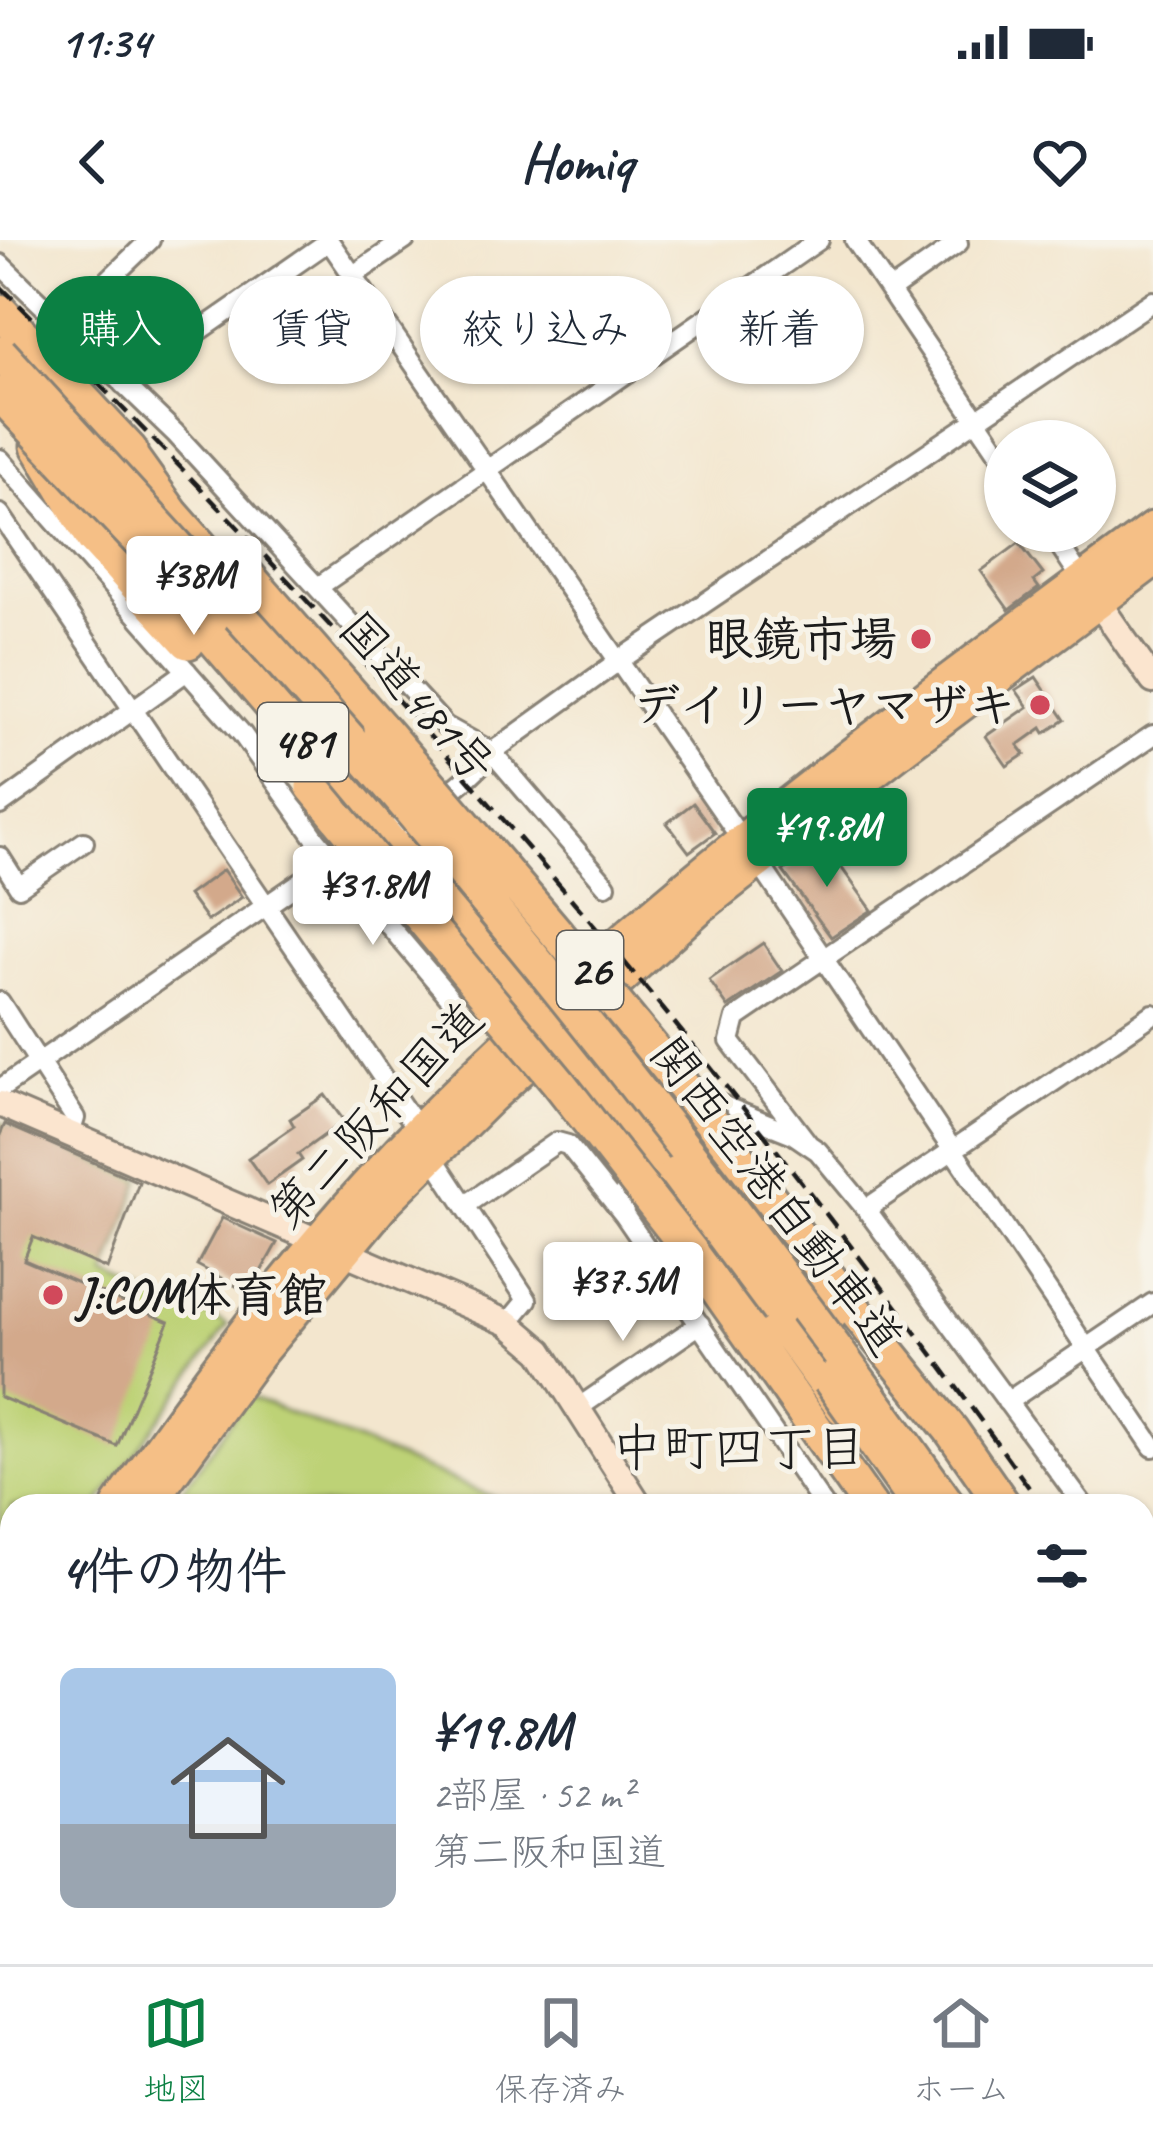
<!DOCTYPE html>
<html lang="ja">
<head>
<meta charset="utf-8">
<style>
	:root { --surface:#fff; --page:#f2f2f3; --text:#1f2937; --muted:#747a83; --line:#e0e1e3; --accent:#0b8043 }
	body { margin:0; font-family:Caveat,"Klee One",sans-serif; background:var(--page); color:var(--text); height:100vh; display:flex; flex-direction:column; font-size:45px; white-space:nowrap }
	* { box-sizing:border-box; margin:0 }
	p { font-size:39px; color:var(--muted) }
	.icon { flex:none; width:66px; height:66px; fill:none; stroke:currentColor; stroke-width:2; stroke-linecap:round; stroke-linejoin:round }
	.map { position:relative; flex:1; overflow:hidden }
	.drawer { position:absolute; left:0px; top:1254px; width:1155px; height:471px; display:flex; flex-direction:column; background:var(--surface); border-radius:36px 36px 0 0; box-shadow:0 3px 9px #0004 }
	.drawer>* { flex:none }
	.guide { position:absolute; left:36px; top:36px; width:1083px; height:108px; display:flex; gap:24px }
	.buttons { position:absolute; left:984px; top:180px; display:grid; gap:24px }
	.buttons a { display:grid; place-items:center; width:132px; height:132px; border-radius:50%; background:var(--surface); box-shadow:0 3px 9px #0004; font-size:60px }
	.price { position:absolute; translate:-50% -102px; padding:0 27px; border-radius:12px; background:#fff; color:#222; font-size:39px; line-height:78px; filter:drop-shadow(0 3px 6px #0008) }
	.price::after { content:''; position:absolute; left:50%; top:72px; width:36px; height:27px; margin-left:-18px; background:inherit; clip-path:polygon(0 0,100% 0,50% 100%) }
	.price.selected { background:var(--accent); color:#fff }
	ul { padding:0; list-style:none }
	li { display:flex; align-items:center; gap:36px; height:300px; padding:0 60px }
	li span { display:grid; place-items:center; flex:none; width:336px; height:240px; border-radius:18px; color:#555 }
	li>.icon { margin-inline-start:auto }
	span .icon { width:144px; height:144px; fill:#fffc; stroke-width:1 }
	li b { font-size:51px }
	h2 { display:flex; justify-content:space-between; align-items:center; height:144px; padding:0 60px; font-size:51px }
	.tag { padding:0 42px; border-radius:54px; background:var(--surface); box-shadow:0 3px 9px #0004; font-size:42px; line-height:108px }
	.tag.selected { background:var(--accent); color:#fff }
	.status { display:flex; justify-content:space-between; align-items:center; height:84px; padding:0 60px; background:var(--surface); direction:ltr }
	.status svg { height:33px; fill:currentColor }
	header { display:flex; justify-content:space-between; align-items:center; height:156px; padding:0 60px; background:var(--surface); font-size:54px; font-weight:600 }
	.tabs { display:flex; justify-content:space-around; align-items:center; height:168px; border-top:3px solid var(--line); background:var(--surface); font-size:33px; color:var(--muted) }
	.tabs a { display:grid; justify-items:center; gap:6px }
	.tabs .selected { color:var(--accent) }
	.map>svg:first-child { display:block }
	.green { fill:#bdd276; stroke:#6c7749; stroke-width:3 }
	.building { fill:#d3a98b }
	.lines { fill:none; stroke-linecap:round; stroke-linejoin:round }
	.street-casing { stroke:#888175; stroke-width:24 }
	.secondary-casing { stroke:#888175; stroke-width:30 }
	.highway-casing { stroke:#888175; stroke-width:39 }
	.street { stroke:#fff; stroke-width:18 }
	.secondary { stroke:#fbe5cf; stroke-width:24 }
	.highway { stroke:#f5bf86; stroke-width:33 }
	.rail { stroke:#1c1c1c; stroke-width:4.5; stroke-dasharray:18 9; stroke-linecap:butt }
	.highway-bridge-casing { stroke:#888175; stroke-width:39; stroke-linecap:butt }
	.highway-bridge { stroke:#f5bf86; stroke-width:33 }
	.poi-dot { fill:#d1495b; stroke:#f7f3e8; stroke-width:4.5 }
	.labels { text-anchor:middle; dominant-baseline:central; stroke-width:10; stroke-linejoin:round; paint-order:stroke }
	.shield { fill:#f7f3e8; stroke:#5e5c59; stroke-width:3 }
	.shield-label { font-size:45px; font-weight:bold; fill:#1c1c1c }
	.poi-label { font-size:48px; font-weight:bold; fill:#1c1c1c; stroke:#f7f3e8; text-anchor:end }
	.street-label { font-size:48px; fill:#1c1c1c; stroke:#f7f3e8 }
	.neighbourhood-label { font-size:51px; fill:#1c1c1c; stroke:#f7f3e8 }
</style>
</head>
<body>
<div class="status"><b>11:34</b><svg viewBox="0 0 49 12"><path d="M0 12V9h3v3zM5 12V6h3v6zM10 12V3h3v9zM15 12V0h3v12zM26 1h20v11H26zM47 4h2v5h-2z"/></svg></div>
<header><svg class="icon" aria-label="back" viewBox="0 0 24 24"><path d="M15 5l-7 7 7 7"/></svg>Homiq<svg class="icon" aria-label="heart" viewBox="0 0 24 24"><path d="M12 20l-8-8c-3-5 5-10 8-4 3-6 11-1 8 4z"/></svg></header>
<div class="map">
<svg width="1153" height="1724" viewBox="0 0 1153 1724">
	<rect width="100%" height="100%" fill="#f7f3e8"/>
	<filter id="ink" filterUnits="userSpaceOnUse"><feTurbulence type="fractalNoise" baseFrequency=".00833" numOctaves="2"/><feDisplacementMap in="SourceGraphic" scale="24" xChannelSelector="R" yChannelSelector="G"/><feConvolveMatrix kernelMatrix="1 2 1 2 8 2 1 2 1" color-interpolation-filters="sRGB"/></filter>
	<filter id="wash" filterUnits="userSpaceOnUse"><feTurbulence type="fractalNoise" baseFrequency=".004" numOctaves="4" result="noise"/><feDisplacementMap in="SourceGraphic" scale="48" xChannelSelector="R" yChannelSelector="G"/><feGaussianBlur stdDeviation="2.7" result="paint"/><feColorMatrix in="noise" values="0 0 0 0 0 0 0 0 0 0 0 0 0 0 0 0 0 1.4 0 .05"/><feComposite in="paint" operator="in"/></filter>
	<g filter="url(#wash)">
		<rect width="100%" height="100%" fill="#f3e6ce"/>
		<path class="green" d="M0 882 141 939 106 1036 175 1066 179 1061 228 1085 97 1266H12L10 1397 0 1395Z
			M249 1156 514 1266H171Z"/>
		<g id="blocks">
			<path class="building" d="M1019 303 1043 334 1034 341 1039 348 1009 370 981 331Z
				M1036 437 1065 480 1045 493 1042 488 1018 505 1025 514 1007 526 986 496 1028 467 1016 450Z
				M693 563 715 593 689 612 667 583Z
				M823 602 872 670 831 697 783 631Z
				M223 630 242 657 207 681 188 655Z
				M763 703 782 731 728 767 709 740Z
				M325 855 344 881 298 914 302 920 267 945 248 918 294 886 290 879Z
				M5 884 139 942 107 1029 33 997 24 1020 169 1082 117 1206 0 1157V895Z
				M222 978 277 1003 249 1053 197 1025Z"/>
		</g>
	</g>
	<g filter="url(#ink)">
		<use href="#blocks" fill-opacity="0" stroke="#888175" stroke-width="3"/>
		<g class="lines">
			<defs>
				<path id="street" d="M855 0 1005 222
					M0 24 175 193 445 486 492 512 606 645
					M352 36 405 0
					M890 51 958 3 956 0
					M34 112 150 0
					M123 144 329 1 742 600
					M0 219 242 494 316 599 451 759
					M0 274 419 891
					M1050 291 1083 341
					M318 347 819 0
					M0 565 187 431
					M0 617 19 647 84 602
					M757 620 1153 1207
					M0 762 75 878 70 894
					M0 849 321 628C373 607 458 555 492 512L620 420 1153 61
					M699 856 793 894 818 911 866 969 1084 1266
					M809 905 730 801 736 778 1153 495
					M431 914 527 1060 508 1083
					M634 933 623 955 624 975 824 1266
					M466 965 557 902 568 905 624 975
					M866 969 1153 774
					M1007 1162 1153 1063
					M578 1168 700 1084
					M1143 1448 1153 1456
					M0 1667 12 1672
					M76 1713 94 1724
					M605 1713 622 1724
					M868 1713 885 1724
					M1135 1713 1144 1724
					M458 1724 465 1713
					M772 1724 779 1713"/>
				<path id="secondary" d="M1088 348 1153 441
					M0 864 508 1083 541 1111 640 1266
					M1143 1383 1153 1346"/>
				<path id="highway" d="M0 71 130 210
					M117 197 173 275 255 368
					M38 206 93 298 188 402
					M247 335 381 488
					M180 360 387 599 690 961
					M712 921 762 981 830 1075
					M691 1012 870 1266
					M825 1033 951 1190 1004 1266
					M757 1050 843 1168
					M119 1266C210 1135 306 1006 418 892 640 665 899 478 1153 289
					M147 1266 257 1115 386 960 490 857 699 667 904 507 1153 320
					M0 1449 12 1430
					M1143 1471 1153 1486
					M0 1492 12 1473
					M1143 1508 1153 1523
					M1143 1555 1153 1570
					M1143 1599 1153 1615
					M1143 1649 1153 1664"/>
			</defs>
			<use href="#street" class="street-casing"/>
			<use href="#secondary" class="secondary-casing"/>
			<use href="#highway" class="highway-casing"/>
			<use href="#street" class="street"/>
			<use href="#secondary" class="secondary"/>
			<use href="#highway" class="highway"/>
			<path class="rail" d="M0 46C384 421 732 828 1042 1266
				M1143 1411 1153 1425"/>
			<defs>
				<path id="highway-bridge" d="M0 113C143 269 287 424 423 585 608 804 783 1032 949 1266
					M0 154 212 378
					M381 488C534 665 687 842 824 1031
					M313 547 559 843 691 1012
					M676 933 778 1070
					M830 1140 919 1266"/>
			</defs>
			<use href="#highway-bridge" class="highway-bridge-casing"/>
			<use href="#highway-bridge" class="highway-bridge"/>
		</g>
	</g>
	<g class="poi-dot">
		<circle cx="921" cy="399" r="12"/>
		<circle cx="1040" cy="465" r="12"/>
		<circle cx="53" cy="1055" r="12"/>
	</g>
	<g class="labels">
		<g class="shield">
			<rect x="258" y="463" width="90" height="78" rx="9"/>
			<rect x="557" y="691" width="66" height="78" rx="9"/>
		</g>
		<g class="shield-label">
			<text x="303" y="502">481</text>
			<text x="590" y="730">26</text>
		</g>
		<g class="poi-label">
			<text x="897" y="399">眼鏡市場</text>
			<text x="1016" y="465">デイリーヤマザキ</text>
			<text x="77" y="1055" text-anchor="start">J:COM体育館</text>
		</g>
		<g class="street-label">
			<text transform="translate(417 457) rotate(49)">国道481号</text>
			<text transform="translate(376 875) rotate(-47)">第二阪和国道</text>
			<text transform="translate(777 956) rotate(53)">関西空港自動車道</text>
		</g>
		<g class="neighbourhood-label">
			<text x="739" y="1208">中町四丁目</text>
		</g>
	</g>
</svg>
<div class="buttons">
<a><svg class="icon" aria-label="layers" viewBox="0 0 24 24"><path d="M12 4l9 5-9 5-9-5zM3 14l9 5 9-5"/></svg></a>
</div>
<b class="price" style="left:194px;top:398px">¥38M</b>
<b class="price selected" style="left:827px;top:650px">¥19.8M</b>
<b class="price" style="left:373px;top:708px">¥31.8M</b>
<b class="price" style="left:623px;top:1104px">¥37.5M</b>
<div class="guide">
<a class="tag selected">購入</a>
<a class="tag">賃貸</a>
<a class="tag">絞り込み</a>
<a class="tag">新着</a>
</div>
<section class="drawer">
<h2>4件の物件<svg class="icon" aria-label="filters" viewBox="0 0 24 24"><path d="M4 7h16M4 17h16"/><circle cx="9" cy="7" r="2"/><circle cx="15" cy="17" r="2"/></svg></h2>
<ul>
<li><span style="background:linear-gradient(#a9c7e8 65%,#9aa5b1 0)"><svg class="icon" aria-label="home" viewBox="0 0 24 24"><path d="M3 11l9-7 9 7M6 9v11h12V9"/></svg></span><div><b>¥19.8M</b><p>2部屋 · 52 m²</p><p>第二阪和国道</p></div></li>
</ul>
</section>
</div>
<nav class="tabs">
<a class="selected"><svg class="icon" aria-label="map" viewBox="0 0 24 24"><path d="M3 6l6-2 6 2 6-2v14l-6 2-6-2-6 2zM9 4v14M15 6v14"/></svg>地図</a>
<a><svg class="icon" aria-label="saved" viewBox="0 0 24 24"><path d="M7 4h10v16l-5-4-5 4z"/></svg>保存済み</a>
<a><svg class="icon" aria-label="home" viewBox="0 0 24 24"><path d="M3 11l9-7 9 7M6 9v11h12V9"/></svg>ホーム</a>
</nav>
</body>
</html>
